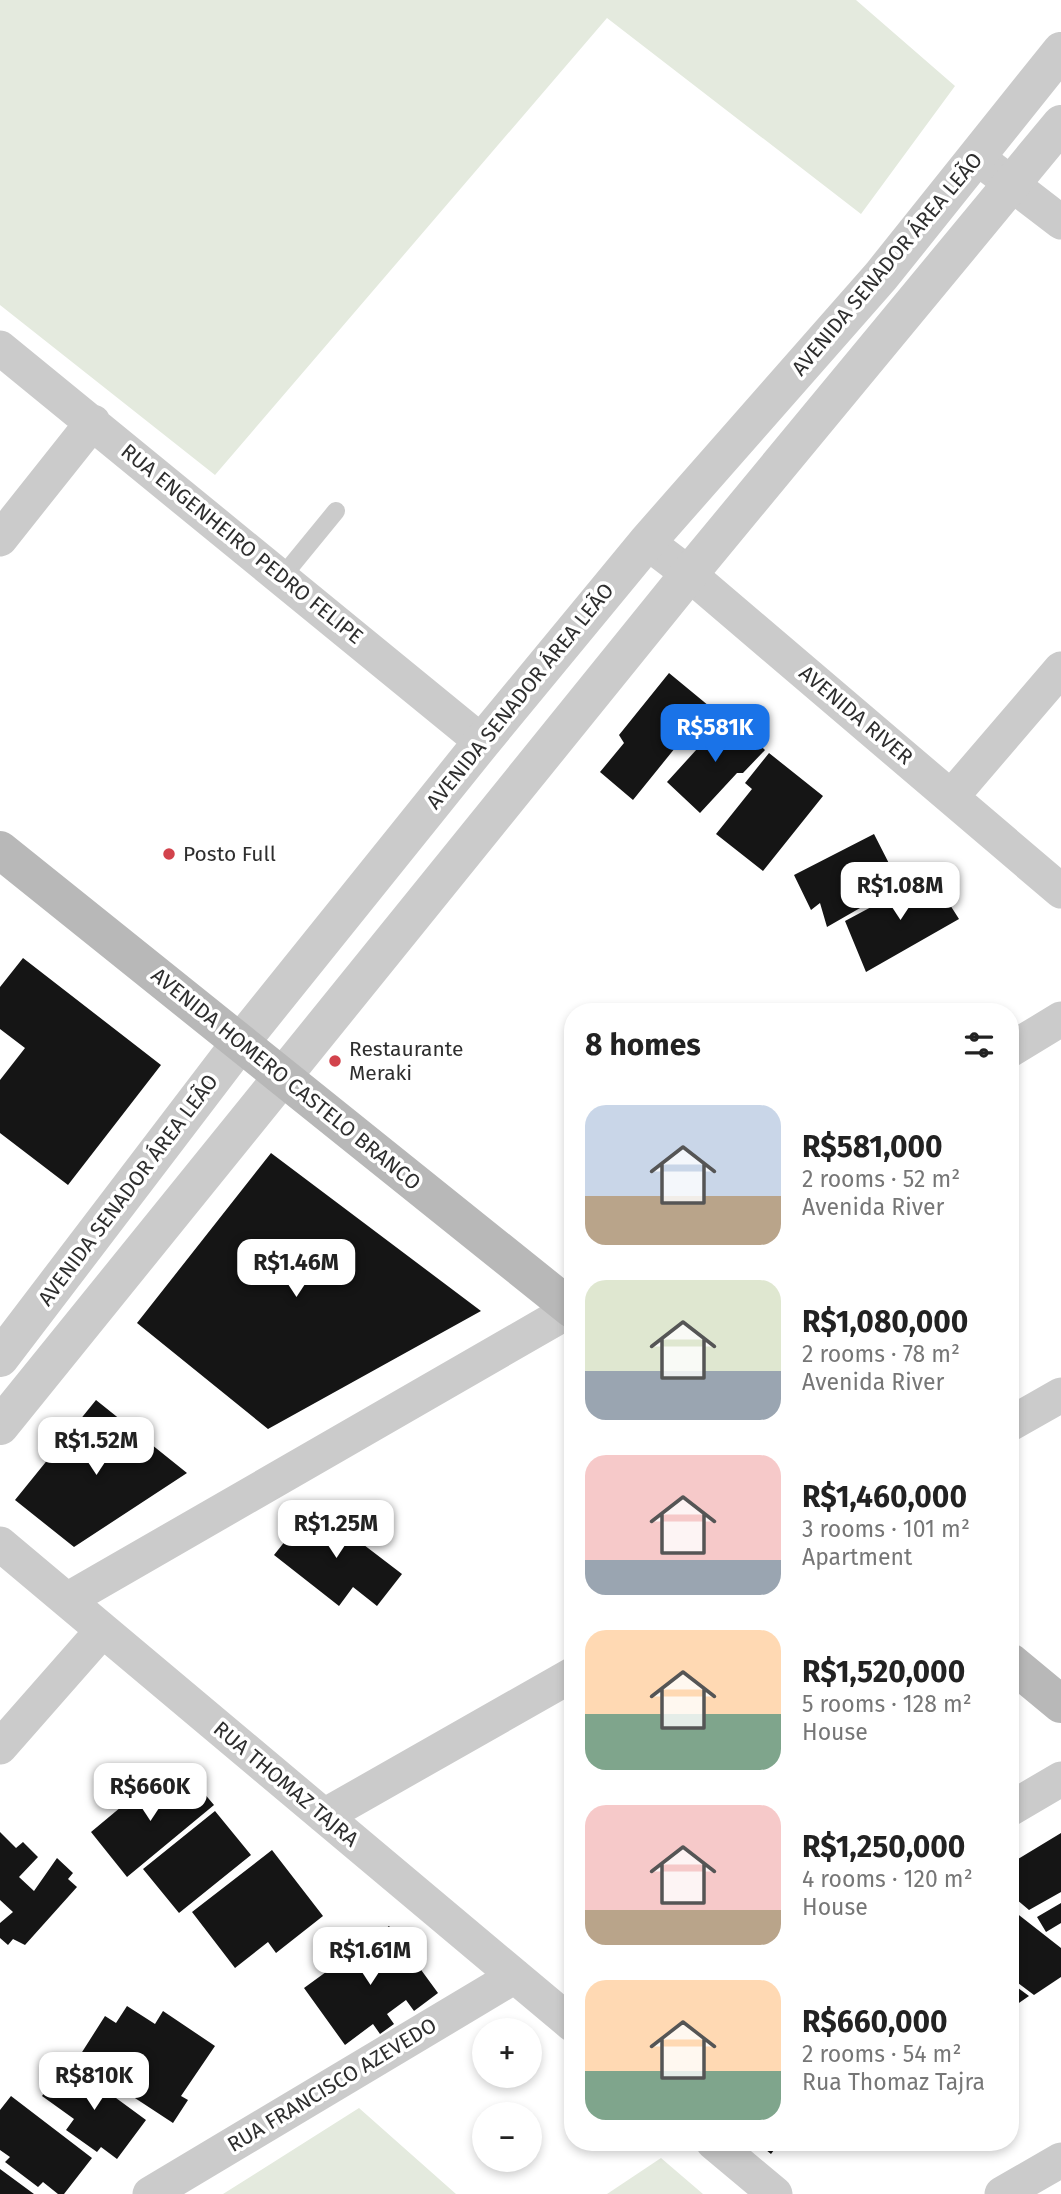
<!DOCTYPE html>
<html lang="en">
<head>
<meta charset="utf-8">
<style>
	:root { --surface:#fff; --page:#f2f2f2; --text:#222; --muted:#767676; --accent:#1a73e8 }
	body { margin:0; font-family:"Fira Sans",sans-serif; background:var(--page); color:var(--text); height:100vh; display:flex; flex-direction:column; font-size:26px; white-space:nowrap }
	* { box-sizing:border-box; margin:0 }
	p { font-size:23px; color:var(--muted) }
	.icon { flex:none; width:38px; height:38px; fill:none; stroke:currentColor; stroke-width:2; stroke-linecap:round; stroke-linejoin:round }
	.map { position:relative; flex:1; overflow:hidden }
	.sheet { position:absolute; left:564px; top:1003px; width:455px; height:1148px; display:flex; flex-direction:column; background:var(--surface); border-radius:28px; box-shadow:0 4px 10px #0003 }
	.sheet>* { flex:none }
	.controls { position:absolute; left:472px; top:2018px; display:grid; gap:14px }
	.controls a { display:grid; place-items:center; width:70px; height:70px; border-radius:50%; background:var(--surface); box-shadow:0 4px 10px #0003; font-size:35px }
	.price { position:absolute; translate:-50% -60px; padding:0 16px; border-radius:14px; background:#fff; color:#222; font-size:23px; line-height:46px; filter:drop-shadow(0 2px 4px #0008) }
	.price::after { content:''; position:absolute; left:50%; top:42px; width:21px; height:16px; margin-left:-10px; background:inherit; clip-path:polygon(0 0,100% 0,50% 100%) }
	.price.current { background:var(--accent); color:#fff }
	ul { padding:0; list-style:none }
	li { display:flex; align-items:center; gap:21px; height:175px; padding:0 21px }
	li span { display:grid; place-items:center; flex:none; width:196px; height:140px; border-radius:21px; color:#555 }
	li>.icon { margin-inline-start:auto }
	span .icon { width:84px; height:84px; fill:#fffc; stroke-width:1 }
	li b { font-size:30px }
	h2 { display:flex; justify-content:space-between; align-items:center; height:84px; padding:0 21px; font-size:30px }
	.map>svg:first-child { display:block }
	.green { fill:#e4eade }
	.building { fill:#151515 }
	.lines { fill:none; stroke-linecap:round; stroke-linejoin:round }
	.service { stroke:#cbcbcb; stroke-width:18 }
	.minor { stroke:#cbcbcb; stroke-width:35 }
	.tertiary { stroke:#cbcbcb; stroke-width:38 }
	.secondary { stroke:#b8b8b8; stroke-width:38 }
	.poi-dot { fill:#d2434c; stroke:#fff; stroke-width:2.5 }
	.labels { text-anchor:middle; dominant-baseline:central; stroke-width:7; stroke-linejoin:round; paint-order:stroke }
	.street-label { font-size:21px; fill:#2e2e2e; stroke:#fff }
	.poi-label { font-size:21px; fill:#2e2e2e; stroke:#fff; text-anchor:start }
</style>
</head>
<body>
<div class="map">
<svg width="1061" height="2194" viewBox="0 0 1061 2194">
	<rect width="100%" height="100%" fill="#fff"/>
	<path class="green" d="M0 0H856L955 86 861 214 607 18 215 475 0 305Z
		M359 2108 456 2194H223Z
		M661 2158 703 2194H607Z"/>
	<path class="building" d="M669 673 709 706 633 800 600 772 624 743 619 735Z
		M727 716 765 750 743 773H737L700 813 667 782Z
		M769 753 823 796 763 871 716 834 752 789 745 783Z
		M874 834 900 885 827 927 820 903 811 910 794 875Z
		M931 875 959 919 866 972 845 921Z
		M23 958 161 1065 68 1185 0 1133V1080L25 1048 0 1029V987Z
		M271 1153 481 1311 268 1429 137 1323Z
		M96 1400 187 1473 74 1547 15 1500Z
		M313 1506 402 1574 377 1606 353 1587 339 1606 274 1555Z
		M157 1777 172 1795 192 1779 214 1805 127 1877 91 1832Z
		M215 1811 251 1855 179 1913 143 1869Z
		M0 1832 16 1848 23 1842 38 1857 19 1877 34 1891 57 1858 73 1873 68 1879 77 1887 25 1945 13 1939 8 1945 0 1938V1923L13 1912 0 1900Z
		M1061 1833V1892L1029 1910 1010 1894V1864Z
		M272 1850 323 1916 276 1953 268 1942 235 1968 192 1912Z
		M1061 1903V1923L1046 1932 1037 1917Z
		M1010 1908 1061 1948V1977L1034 1995 1010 1977Z
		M389 1926 438 1993 414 2011 406 2000 387 2014 394 2024 380 2034 373 2024 345 2045 304 1988Z
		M1010 1982 1029 1996 1010 2009Z
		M127 2006 155 2024 163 2011 215 2046 181 2096 188 2100 173 2123 77 2060 105 2016 116 2023Z
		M67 2062 146 2120 117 2159 101 2147 97 2152 66 2130 74 2119 42 2096Z
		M11 2096 92 2158 64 2194H58L43 2182 38 2187 5 2162 10 2157 0 2150V2110Z
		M756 2142H780L771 2154Z
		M0 2169 34 2194H0Z"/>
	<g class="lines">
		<path class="service" d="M282 577 336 511"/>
		<path class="minor" d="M978 158 1061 222
			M0 348 482 742
			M0 539 93 422
			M647 542 689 574 1061 891
			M952 796 1061 669
			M1010 1050 1061 1019
			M1010 1424 1061 1395
			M0 1544 572 2024
			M67 1600 572 1309
			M0 1747 102 1631
			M1010 1809 1061 1779
			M324 1816 572 1675
			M713 2142 775 2194
			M150 2194 515 1976
			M1002 2194 1061 2160"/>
		<path class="tertiary" d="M0 1358 240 1043 482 742 647 542 881 276 1061 51
			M0 1426 689 574 1061 124"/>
		<path class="secondary" d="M0 850 572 1309
			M1010 1662 1061 1704"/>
	</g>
	<g class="poi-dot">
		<circle cx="169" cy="854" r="7"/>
		<circle cx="335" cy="1061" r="7"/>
	</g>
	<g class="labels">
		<g class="street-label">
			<text transform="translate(887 264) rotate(-50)">AVENIDA SENADOR ÁREA LEÃO</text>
			<text transform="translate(242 544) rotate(39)">RUA ENGENHEIRO PEDRO FELIPE</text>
			<text transform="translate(520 696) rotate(-51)">AVENIDA SENADOR ÁREA LEÃO</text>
			<text transform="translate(856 715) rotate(40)">AVENIDA RIVER</text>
			<text transform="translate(286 1079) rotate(39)">AVENIDA HOMERO CASTELO BRANCO</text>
			<text transform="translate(128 1190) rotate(-53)">AVENIDA SENADOR ÁREA LEÃO</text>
			<text transform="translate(286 1784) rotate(40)">RUA THOMAZ TAJRA</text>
			<text transform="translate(332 2085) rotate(-31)">RUA FRANCISCO AZEVEDO</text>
		</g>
		<g class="poi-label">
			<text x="183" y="854">Posto Full</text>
			<text x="349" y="1049">Restaurante<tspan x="349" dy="24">Meraki</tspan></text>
		</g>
	</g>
</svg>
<div class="controls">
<a>+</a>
<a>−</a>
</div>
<b class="price current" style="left:715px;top:764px">R$581K</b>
<b class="price" style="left:900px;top:922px">R$1.08M</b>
<b class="price" style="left:296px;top:1299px">R$1.46M</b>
<b class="price" style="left:96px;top:1477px">R$1.52M</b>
<b class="price" style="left:336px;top:1560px">R$1.25M</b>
<b class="price" style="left:150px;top:1823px">R$660K</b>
<b class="price" style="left:370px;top:1987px">R$1.61M</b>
<b class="price" style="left:94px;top:2112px">R$810K</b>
<section class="sheet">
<h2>8 homes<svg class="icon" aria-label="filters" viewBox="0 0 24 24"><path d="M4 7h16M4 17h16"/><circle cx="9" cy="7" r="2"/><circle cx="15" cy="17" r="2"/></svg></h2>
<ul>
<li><span style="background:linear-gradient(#c9d6e8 65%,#b9a48a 0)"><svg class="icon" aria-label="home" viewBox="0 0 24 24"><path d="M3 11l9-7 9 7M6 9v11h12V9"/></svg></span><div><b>R$581,000</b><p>2 rooms · 52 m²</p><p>Avenida River</p></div></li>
<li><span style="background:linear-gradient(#dfe7d0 65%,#9aa5b1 0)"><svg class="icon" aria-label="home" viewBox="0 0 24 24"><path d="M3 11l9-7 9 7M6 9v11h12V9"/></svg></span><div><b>R$1,080,000</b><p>2 rooms · 78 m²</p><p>Avenida River</p></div></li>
<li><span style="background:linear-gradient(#f6c9c9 75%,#9aa5b1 0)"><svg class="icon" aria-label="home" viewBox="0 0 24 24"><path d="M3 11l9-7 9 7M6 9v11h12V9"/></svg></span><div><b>R$1,460,000</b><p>3 rooms · 101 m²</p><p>Apartment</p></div></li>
<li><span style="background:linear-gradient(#ffd9b3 60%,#7fa58c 0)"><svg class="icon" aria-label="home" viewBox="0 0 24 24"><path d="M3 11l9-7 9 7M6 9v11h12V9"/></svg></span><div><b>R$1,520,000</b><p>5 rooms · 128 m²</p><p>House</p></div></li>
<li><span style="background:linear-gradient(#f6c9c9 75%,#b9a48a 0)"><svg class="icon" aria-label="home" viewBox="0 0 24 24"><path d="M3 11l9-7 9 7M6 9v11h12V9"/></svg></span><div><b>R$1,250,000</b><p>4 rooms · 120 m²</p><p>House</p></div></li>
<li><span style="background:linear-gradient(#ffd9b3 65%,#7fa58c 0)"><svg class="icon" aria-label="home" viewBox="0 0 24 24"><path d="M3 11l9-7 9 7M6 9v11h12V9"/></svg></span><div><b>R$660,000</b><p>2 rooms · 54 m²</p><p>Rua Thomaz Tajra</p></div></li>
</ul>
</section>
</div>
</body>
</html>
